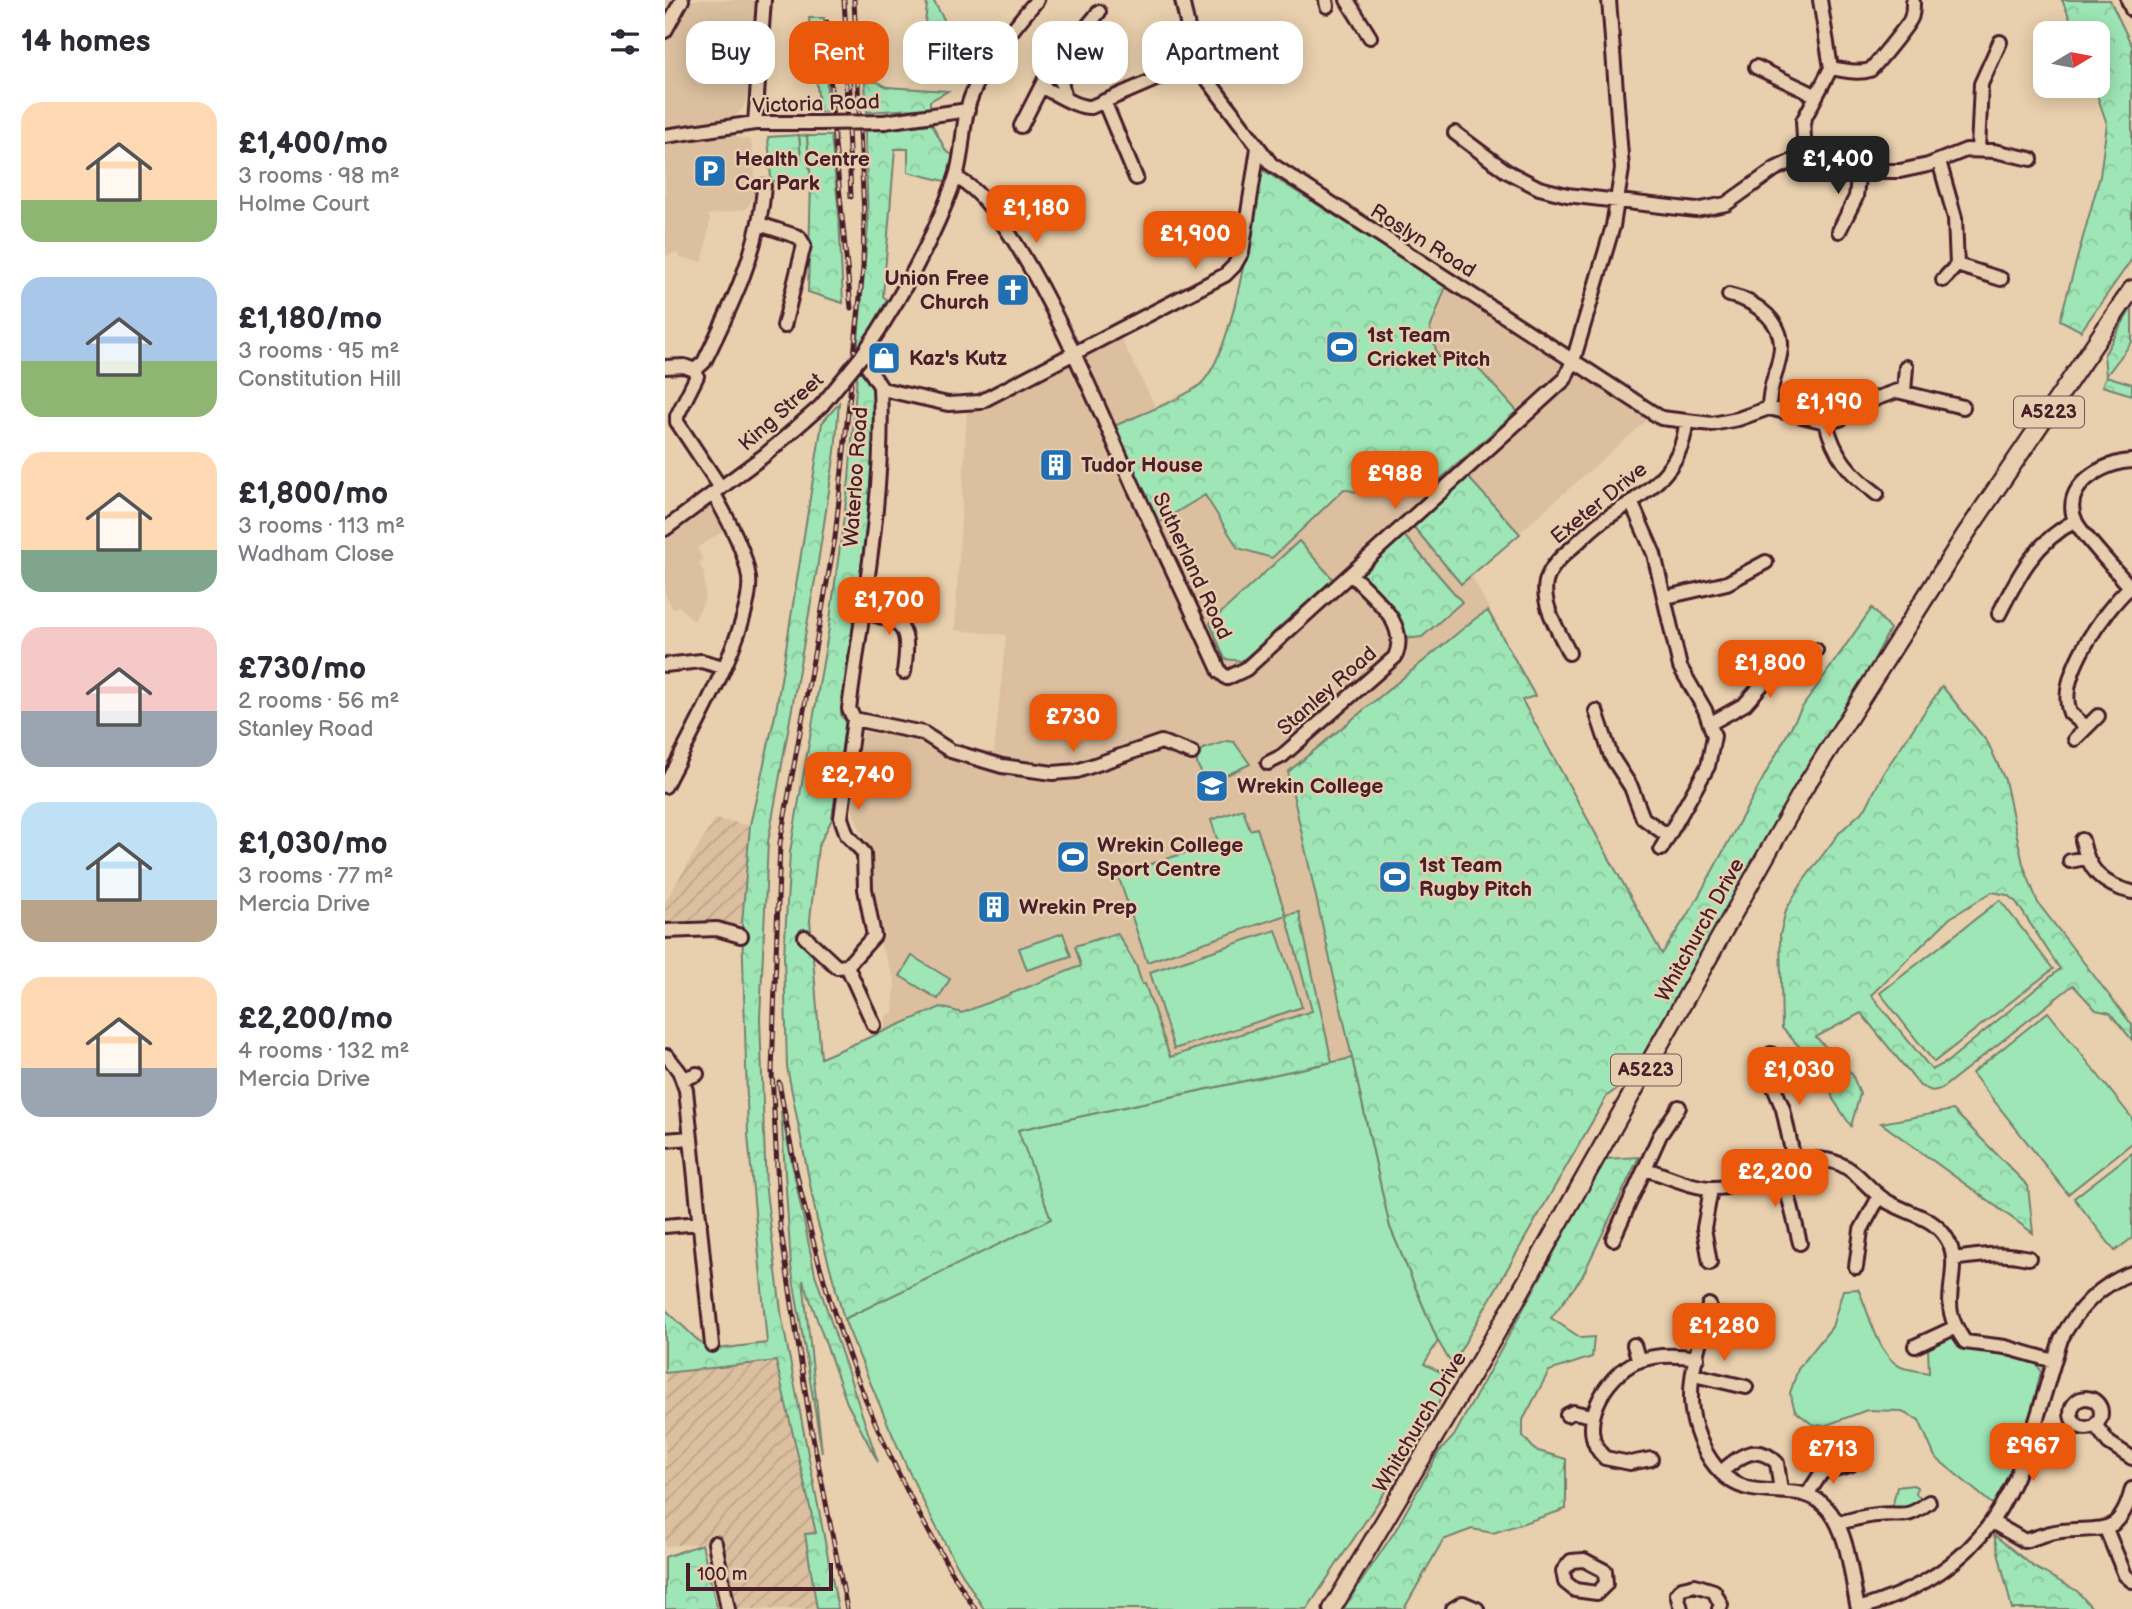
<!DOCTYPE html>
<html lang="en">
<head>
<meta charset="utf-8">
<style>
	:root { --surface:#fff; --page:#f2f2f3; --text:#2b2b33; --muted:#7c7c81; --accent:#ea580c }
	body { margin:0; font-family:"Balsamiq Sans",sans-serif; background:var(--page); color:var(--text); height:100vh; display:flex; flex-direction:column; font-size:26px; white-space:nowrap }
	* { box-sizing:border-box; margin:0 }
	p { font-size:23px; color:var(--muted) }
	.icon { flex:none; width:38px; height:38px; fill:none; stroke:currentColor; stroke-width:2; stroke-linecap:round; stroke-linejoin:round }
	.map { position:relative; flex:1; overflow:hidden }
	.details { display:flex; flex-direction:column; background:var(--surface); width:665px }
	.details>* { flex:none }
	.banner { position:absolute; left:21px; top:21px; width:665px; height:63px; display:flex; gap:14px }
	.needle { width:46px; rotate:80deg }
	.fabs { position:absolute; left:1368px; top:21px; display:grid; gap:14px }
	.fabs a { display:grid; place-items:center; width:77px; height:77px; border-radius:14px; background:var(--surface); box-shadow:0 4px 18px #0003; font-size:35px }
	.scale { position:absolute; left:21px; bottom:18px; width:147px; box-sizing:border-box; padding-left:7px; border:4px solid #4a1f2b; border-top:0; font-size:19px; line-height:24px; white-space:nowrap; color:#4a1f2b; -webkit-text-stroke:5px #e6ceaf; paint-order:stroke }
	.price { position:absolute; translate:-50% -60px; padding:0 16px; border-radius:14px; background:var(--accent); color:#fff; font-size:23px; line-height:46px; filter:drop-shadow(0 2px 4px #0008) }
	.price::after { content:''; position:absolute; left:50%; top:42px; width:21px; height:16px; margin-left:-10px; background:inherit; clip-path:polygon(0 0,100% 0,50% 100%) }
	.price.current { background:#222; color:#fff }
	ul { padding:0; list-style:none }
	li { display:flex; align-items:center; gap:21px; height:175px; padding:0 21px }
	li span { display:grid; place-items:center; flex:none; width:196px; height:140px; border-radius:21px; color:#555 }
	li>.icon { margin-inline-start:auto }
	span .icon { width:84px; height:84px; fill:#fffc; stroke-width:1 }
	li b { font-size:30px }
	h2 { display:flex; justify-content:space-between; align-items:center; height:84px; padding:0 21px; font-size:30px }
	.tag { padding:0 24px; border-radius:21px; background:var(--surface); box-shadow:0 4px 18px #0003; font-size:24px; line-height:63px }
	.tag.current { background:var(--accent); color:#fff }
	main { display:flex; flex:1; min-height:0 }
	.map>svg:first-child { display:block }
	.built { fill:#dbbf9f }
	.industrial { fill:url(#industrial-furrows) }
	.green { fill:#9ee6b5; stroke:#748270; stroke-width:2 }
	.forest { fill:url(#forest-crowns); stroke:#748270; stroke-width:2; fill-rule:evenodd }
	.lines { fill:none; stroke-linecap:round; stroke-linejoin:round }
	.minor-casing { stroke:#4a1f2b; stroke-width:18 }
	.major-casing { stroke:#4a1f2b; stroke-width:21 }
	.minor { stroke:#e6ceaf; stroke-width:12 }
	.major { stroke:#e6ceaf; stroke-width:16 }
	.rail-casing { stroke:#4a1f2b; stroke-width:5 }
	.rail { stroke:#e6ceaf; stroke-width:2.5; stroke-dasharray:8; stroke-linecap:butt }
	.minor-bridge-casing { stroke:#4a1f2b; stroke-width:18; stroke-linecap:butt }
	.minor-bridge { stroke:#e6ceaf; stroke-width:12 }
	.labels { text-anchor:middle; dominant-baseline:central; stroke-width:5; stroke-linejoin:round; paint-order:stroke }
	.shield { fill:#e6ceaf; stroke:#795453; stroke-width:2 }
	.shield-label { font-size:19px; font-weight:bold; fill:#4a1f2b }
	.street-label { font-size:21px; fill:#4a1f2b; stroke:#e6ceaf }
	.poi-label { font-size:21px; font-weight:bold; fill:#4a1f2b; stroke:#e6ceaf; text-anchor:start }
</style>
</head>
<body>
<main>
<section class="details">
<h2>14 homes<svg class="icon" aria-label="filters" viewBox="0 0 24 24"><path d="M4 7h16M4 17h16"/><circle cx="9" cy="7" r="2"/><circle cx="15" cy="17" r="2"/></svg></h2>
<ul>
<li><span style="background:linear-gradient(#ffd9b3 70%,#8fb573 0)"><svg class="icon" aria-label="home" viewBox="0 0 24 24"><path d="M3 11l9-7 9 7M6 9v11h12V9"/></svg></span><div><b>£1,400/mo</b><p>3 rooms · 98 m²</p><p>Holme Court</p></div></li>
<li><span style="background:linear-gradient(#a9c7e8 60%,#8fb573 0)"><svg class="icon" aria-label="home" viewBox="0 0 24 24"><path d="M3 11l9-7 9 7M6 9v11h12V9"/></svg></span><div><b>£1,180/mo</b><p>3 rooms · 95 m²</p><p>Constitution Hill</p></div></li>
<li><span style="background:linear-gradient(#ffd9b3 70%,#7fa58c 0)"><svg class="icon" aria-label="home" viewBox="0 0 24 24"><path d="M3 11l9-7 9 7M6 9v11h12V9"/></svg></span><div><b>£1,800/mo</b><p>3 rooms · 113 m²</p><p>Wadham Close</p></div></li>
<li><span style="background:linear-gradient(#f6c9c9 60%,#9aa5b1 0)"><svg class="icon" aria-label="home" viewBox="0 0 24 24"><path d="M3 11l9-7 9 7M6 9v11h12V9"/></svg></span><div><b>£730/mo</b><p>2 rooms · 56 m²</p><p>Stanley Road</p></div></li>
<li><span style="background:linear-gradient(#bfe0f5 70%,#b9a48a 0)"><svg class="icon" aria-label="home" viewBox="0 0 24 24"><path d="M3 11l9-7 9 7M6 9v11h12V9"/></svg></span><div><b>£1,030/mo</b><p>3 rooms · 77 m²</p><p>Mercia Drive</p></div></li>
<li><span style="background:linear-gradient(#ffd9b3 65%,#9aa5b1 0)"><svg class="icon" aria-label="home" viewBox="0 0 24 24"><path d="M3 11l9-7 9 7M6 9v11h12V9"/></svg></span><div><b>£2,200/mo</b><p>4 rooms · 132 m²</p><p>Mercia Drive</p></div></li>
</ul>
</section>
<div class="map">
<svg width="1467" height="1609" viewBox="0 0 1467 1609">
	<defs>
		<pattern id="industrial-furrows" width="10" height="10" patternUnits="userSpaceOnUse" patternTransform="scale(1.75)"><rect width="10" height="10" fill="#dbbf9f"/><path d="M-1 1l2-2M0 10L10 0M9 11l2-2" fill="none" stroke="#bda489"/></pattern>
		<pattern id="forest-crowns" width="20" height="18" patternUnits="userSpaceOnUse" patternTransform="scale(1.75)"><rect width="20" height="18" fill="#9ee6b5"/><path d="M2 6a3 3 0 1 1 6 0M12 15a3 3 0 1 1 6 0" fill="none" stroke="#8ac59c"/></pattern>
	</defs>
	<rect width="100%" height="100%" fill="#e8cfad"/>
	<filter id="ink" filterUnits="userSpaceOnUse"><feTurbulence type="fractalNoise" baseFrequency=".0143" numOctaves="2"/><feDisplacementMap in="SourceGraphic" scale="14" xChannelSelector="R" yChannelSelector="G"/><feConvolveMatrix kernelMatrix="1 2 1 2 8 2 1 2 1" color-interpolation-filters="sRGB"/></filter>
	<g filter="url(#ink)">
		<path class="built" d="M0 0H94L86 84 78 108 69 117 72 138 86 140 92 193 81 209 42 215 45 219 38 262 15 258 13 253 0 255Z
			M593 167 879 348 982 420 806 575 870 696 857 700 997 955 787 1365 773 1341 725 1227 353 1130 162 1055 219 1031 222 1015 228 1013 230 981 216 946 215 916 205 883V852L186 807 197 732 236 736 281 754 328 764 341 635 290 630 302 412 454 335 490 406 535 385 559 346 584 239Z
			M46 507 58 531 32 548 38 560 34 563 39 573 40 599 29 621 14 606 8 609 0 594V541Z"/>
		<path class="industrial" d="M50 819 85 825 77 924 0 922V902Z
			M111 1361 151 1533 140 1535 152 1609H72L56 1542 0 1546 1 1371Z"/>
		<path class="green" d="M134 135 142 136 146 182 106 181 105 162 136 160Z
			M634 541 668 579 577 661 560 659 545 623Z
			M563 741 569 742 585 764 549 781 540 780 532 764V755L538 749Z
			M578 809 585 830 592 828 621 915 482 962 453 875 553 842 546 820Z
			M1335 900 1388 969 1269 1062 1215 993Z
			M611 930 637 1007 509 1049 485 972Z
			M398 933 406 956 362 970 354 948Z
			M247 956 285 979 273 999 235 976Z
			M1383 1012 1467 1118V1143L1403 1194 1307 1073Z
			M687 1058 725 1227 773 1341 759 1364 782 1375 769 1418 642 1609H319C260 1519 220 1419 179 1319L210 1304 352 1130Z
			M1467 1153V1238L1450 1251 1409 1198Z
			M1193 1289C1204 1311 1213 1357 1236 1367 1244 1370 1255 1371 1264 1373L1263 1346 1287 1335C1306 1362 1344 1346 1371 1363L1376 1371C1370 1399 1350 1491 1327 1504L1270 1457 1254 1420 1235 1411 1202 1410 1159 1426 1147 1424 1130 1411 1125 1393 1133 1369 1167 1327 1178 1290Z
			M1248 1485 1252 1487 1251 1494 1257 1499V1504L1226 1512 1232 1487Z"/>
		<path class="forest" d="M255 0H268L289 37 322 54 300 50 291 41 287 44 276 30 260 24 262 4Z
			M1397 0H1445L1467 46V259L1416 331 1395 320 1435 176 1442 124 1429 86H1433V33H1411Z
			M144 18H159L163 111 155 112Z
			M200 82H213L222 87 283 91 265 101V108L202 112Z
			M267 124 281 151 291 157 284 182 243 172V149H230L218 296 222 300 192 353 203 225 200 131Z
			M134 135 136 160 105 162 103 137Z
			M142 136H166L174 215 178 303 143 292 146 182Z
			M593 167 781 286 765 329 773 357 802 356 852 411 770 484 754 470 731 462 695 493 679 489 607 558 573 548 540 495 490 525 445 428C473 415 507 404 532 387 569 361 588 213 593 167Z
			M1467 307V342L1441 376 1467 384V395L1437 386 1441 376 1439 355Z
			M197 370 210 391 212 448 176 716 181 721 167 819 153 847 145 920 156 1058 276 1007 297 1013 416 966 410 946 452 933 471 965 477 984H480L505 1057 647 1011 621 915 634 912 667 1062 353 1130 386 1219 179 1319 152 1220 122 1067 119 956 125 852 163 634 184 480 192 374Z
			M174 403 170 452 152 569 103 842 95 1018 101 1191 117 1319 173 1609H152L140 1534 151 1533 111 1361 0 1373V1309L43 1350 102 1343 83 1135 77 924 85 825 111 711 157 423Z
			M802 476 855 534 796 584 748 526Z
			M737 533 797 602 757 637 740 639 738 625 699 578 698 569Z
			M1207 608 1225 629 1199 679 963 1081 942 1096 787 1365 773 1341 725 1227 623 772 811 618 823 611 870 696 857 700 997 954 1031 901 1136 709Z
			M1277 686 1323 743 1340 780 1358 864 1373 903 1467 1025V1040L1445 1013 1431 1010 1408 985 1276 1089 1267 1091 1255 1086 1196 1013 1151 1037 1187 1074 1195 1094 1186 1126 1168 1099 1161 1075 1117 1028 1115 935 1121 910 1139 880 1175 832 1201 808 1219 772ZM1327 892 1342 895 1351 902 1395 969 1282 1062 1267 1070 1206 995 1285 918Z
			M1288 1110 1363 1186 1368 1233 1216 1123Z
			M116 1111 150 1274 213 1462 182 1403 138 1280 157 1452 126 1266Z
			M974 1157 917 1277 886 1318 916 1338 929 1337 927 1357 884 1371 858 1420V1436L870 1450 901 1459V1509L828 1533 807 1529 778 1540 739 1609H678L730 1531 774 1452 789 1436 940 1159Z
			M1329 1535 1369 1567 1412 1591 1428 1609H1347Z
			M37 1544 52 1609H0V1557Z"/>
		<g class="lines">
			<defs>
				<path id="minor" d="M372 0C349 27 315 68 304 103 296 128 299 157 289 182 266 244 234 302 196 357L217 389 283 404 315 402 560 275 569 266 577 252 593 148
					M517 0 527 46 543 80 606 164 996 418 1047 424 1073 419 1104 408 1161 422 1175 419 1212 398 1232 391 1298 407
					M661 0 662 6
					M682 0 705 37
					M1463 0 1467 10
					M0 31 17 0
					M393 64 399 96
					M1091 67 1150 95
					M1166 68C1178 70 1193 74 1205 70 1208 68 1245 23 1246 18 1248 14 1248 7 1248 2
					M376 87C391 93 411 108 426 107L533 61
					M439 101 471 178
					M219 122 303 110
					M90 123 99 0
					M356 126 382 75 434 12
					M790 133 841 171 874 188 902 195 1031 210 1061 204 1110 169 1140 155 1215 171H1235L1263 165 1301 150 1329 151 1366 159
					M0 136 90 123H155
					M1313 150 1316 84 1335 42
					M1140 155 1138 121 1166 68 1155 0
					M1274 161 1290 218 1292 265
					M291 178C351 202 438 419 467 483 496 546 526 608 555 672L562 678 581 669 900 379 909 358 948 226 957 169 944 0
					M94 224 134 237 139 245 119 326
					M1174 231 1191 197 1194 167
					M1278 280 1292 265 1336 279
					M1064 295C1091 301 1122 323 1115 355 1111 376 1104 386 1104 408
					M0 367 19 366 30 370
					M215 387C220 495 198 602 184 709L189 719 258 733 286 751 337 766 388 773 412 771 496 742 527 753
					M1239 392 1241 367
					M1161 422C1169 456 1185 474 1212 494
					M1467 461C1438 462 1394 487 1411 522 1418 536 1455 575 1467 589
					M56 488 12 422V416L32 376 30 370 39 362C66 307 95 248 99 186
					M967 504 989 554 1015 667 1040 710 1049 736 1043 766 996 849
					M0 529 100 455 156 406
					M1001 597 1062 583 1101 562
					M197 611C241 623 245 626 239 672
					M1334 614C1353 576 1370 542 1410 521
					M235 624 246 611
					M904 653C895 633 876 605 881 582 885 566 898 555 910 545 921 535 931 524 943 517 980 494 1017 471 1021 423
					M0 665 36 661 58 667
					M931 711 946 756 966 787 978 818 1003 836
					M1046 723 1080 704 1108 672 1151 650
					M1421 727 1405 713C1391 677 1439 611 1465 587
					M1410 739 1433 716
					M603 763 617 756 730 657C745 623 708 598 686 574
					M0 786C23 740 89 625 84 578 80 549 63 520 49 494
					M1417 840C1423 870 1437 885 1467 892
					M1405 861 1421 858
					M0 931 52 929 76 936
					M140 937 172 967 182 966 209 936 200 889 199 853 182 835 176 818 189 719
					M182 966 209 1025
					M1106 1054 1104 1075 1118 1109 1129 1160
					M2 1056 14 1071 21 1090 47 1345
					M18 1079 32 1074
					M0 1140 26 1138
					M1113 1168 1125 1202 1135 1243
					M980 1169C1001 1175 1027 1188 1047 1188 1094 1189 1128 1145 1175 1164 1196 1173 1206 1194 1225 1203 1247 1215 1269 1217 1282 1239 1296 1261 1281 1290 1286 1313 1288 1324 1294 1333 1300 1342L1340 1347 1389 1361
					M0 1226 35 1223
					M948 1239 995 1135 1014 1107
					M1288 1259C1316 1255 1335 1252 1364 1258
					M1045 1263 1039 1228 1046 1189
					M1191 1267 1196 1230 1214 1197
					M1044 1305C1038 1333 1026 1365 1026 1394 1025 1431 1047 1482 1087 1489 1114 1494 1142 1486 1162 1508 1184 1532 1186 1578 1193 1609
					M1039 1327 1069 1321 1089 1327
					M969 1345 974 1361
					M1250 1346 1291 1327
					M1029 1375 1081 1387
					M1406 1413a15 15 0 1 1 30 0a15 15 0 1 1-30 0Z
					M902 1415 908 1412 927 1416
					M1431 1426 1444 1443 1467 1458
					M986 1459 965 1463 940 1458C909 1430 939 1375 973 1361 992 1354 1013 1355 1032 1358
					M1056 1472C1074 1457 1091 1442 1112 1463L1116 1491
					M1142 1495 1157 1472 1185 1465
					M1327 1522 1360 1541C1372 1537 1385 1532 1397 1531 1438 1527 1455 1537 1467 1489
					M1173 1523C1186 1520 1199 1516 1212 1515 1238 1512 1240 1521 1264 1502
					M1441 1529 1460 1575 1467 1581
					M50 1543 63 1609
					M919 1560 940 1571 941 1584 932 1593 910 1590 900 1582 898 1571 906 1561Z
					M788 1609 798 1603 812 1609
					M1016 1609 1012 1594 1017 1588 1030 1585 1049 1591 1056 1605 1054 1609
					M1193 1609C1346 1563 1354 1472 1396 1339 1411 1311 1435 1284 1467 1273"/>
				<path id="major" d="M667 1609 848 1305 1138 790 1300 535 1467 289"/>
			</defs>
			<use href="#minor" class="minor-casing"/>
			<use href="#major" class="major-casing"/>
			<use href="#minor" class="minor"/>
			<use href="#major" class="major"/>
			<defs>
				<path id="rail" d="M179 0 185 92
					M162 22 168 124 186 308
					M181 82 186 197
					M114 1082C147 1277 202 1442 310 1609
					M182 1609 145 1422 115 1225 107 1072 115 843 170 538 198 268 199 215 189 0"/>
			</defs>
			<use href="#rail" class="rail-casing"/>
			<use href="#rail" class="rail"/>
			<defs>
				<path id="minor-bridge" d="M155 123 219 122
					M156 406 196 357"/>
			</defs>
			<use href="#minor-bridge" class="minor-bridge-casing"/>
			<use href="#minor-bridge" class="minor-bridge"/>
		</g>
	</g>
	<defs>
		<symbol id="parking-square" viewBox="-11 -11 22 22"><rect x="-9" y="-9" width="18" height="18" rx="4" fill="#1f6fb2" stroke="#e6ceaf"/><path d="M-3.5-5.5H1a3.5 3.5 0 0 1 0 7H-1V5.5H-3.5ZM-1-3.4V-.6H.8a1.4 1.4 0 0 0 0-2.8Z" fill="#fff"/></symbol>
		<symbol id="church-square" viewBox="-11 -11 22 22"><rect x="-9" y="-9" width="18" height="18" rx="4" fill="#1f6fb2" stroke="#e6ceaf"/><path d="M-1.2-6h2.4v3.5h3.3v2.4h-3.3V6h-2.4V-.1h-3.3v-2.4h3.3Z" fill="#fff"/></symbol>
		<symbol id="stadium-square" viewBox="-11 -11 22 22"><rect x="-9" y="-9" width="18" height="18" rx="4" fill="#1f6fb2" stroke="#e6ceaf"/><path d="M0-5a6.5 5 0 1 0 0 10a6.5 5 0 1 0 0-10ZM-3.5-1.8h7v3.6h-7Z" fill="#fff"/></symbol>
		<symbol id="shop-square" viewBox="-11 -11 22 22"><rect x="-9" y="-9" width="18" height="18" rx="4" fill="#1f6fb2" stroke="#e6ceaf"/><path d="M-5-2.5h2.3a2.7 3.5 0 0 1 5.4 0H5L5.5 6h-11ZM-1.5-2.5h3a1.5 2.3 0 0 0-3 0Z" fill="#fff"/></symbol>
		<symbol id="building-square" viewBox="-11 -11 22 22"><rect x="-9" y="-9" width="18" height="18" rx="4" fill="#1f6fb2" stroke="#e6ceaf"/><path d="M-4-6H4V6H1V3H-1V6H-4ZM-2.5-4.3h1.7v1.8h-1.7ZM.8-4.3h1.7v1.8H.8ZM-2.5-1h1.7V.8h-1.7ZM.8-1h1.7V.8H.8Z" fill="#fff"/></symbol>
		<symbol id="school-square" viewBox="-11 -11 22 22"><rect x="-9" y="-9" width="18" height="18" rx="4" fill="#1f6fb2" stroke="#e6ceaf"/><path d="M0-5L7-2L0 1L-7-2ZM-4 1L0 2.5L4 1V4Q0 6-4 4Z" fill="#fff"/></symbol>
	</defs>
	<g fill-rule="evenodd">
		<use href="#parking-square" x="26" y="152" width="38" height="38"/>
		<use href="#church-square" x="329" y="271" width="38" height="38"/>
		<use href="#stadium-square" x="658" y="328" width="38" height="38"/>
		<use href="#shop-square" x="200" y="339" width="38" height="38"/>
		<use href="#building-square" x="372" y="446" width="38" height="38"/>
		<use href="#school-square" x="528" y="767" width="38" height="38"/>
		<use href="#stadium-square" x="389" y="838" width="38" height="38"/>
		<use href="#stadium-square" x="711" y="858" width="38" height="38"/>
		<use href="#building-square" x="310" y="888" width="38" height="38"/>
	</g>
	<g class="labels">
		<g class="shield">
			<rect x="1349" y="396.5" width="70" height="31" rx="5"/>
			<rect x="946" y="1054.5" width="70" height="31" rx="5"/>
		</g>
		<g class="shield-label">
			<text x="1384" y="412">A5223</text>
			<text x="981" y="1070">A5223</text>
		</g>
		<g class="street-label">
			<text transform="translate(151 104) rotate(-2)">Victoria Road</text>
			<text transform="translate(758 241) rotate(32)">Roslyn Road</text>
			<text transform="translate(116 412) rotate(-42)">King Street</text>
			<text transform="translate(191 477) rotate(-86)">Waterloo Road</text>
			<text transform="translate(934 503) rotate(-39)">Exeter Drive</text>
			<text transform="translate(527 566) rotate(65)">Sutherland Road</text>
			<text transform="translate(662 691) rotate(-41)">Stanley Road</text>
			<text transform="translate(1035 930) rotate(-61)">Whitchurch Drive</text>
			<text transform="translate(755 1422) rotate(-59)">Whitchurch Drive</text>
		</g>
		<g class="poi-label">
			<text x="70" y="159">Health Centre<tspan x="70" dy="24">Car Park</tspan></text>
			<text x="324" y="278" text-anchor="end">Union Free<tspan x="324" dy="24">Church</tspan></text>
			<text x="702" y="335">1st Team<tspan x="702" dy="24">Cricket Pitch</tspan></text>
			<text x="244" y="358">Kaz's Kutz</text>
			<text x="416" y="465">Tudor House</text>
			<text x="572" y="786">Wrekin College</text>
			<text x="432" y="845">Wrekin College<tspan x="432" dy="24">Sport Centre</tspan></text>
			<text x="754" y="865">1st Team<tspan x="754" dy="24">Rugby Pitch</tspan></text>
			<text x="354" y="907">Wrekin Prep</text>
		</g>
	</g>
</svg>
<div class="fabs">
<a><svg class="needle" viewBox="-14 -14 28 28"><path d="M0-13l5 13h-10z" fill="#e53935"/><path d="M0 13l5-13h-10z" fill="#7c7c81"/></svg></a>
</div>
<div class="scale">100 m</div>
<b class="price current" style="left:1173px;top:196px">£1,400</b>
<b class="price" style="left:371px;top:245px">£1,180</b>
<b class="price" style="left:530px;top:271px">£1,900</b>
<b class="price" style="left:1164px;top:439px">£1,190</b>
<b class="price" style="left:730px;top:511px">£988</b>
<b class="price" style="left:224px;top:637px">£1,700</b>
<b class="price" style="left:1105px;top:700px">£1,800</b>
<b class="price" style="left:408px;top:754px">£730</b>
<b class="price" style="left:193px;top:812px">£2,740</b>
<b class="price" style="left:1134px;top:1107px">£1,030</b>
<b class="price" style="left:1110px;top:1209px">£2,200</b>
<b class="price" style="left:1059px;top:1363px">£1,280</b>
<b class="price" style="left:1368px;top:1483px">£967</b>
<b class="price" style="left:1168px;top:1486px">£713</b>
<div class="banner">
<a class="tag">Buy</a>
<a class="tag current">Rent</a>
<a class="tag">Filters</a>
<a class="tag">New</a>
<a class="tag">Apartment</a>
</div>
</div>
</main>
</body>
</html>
